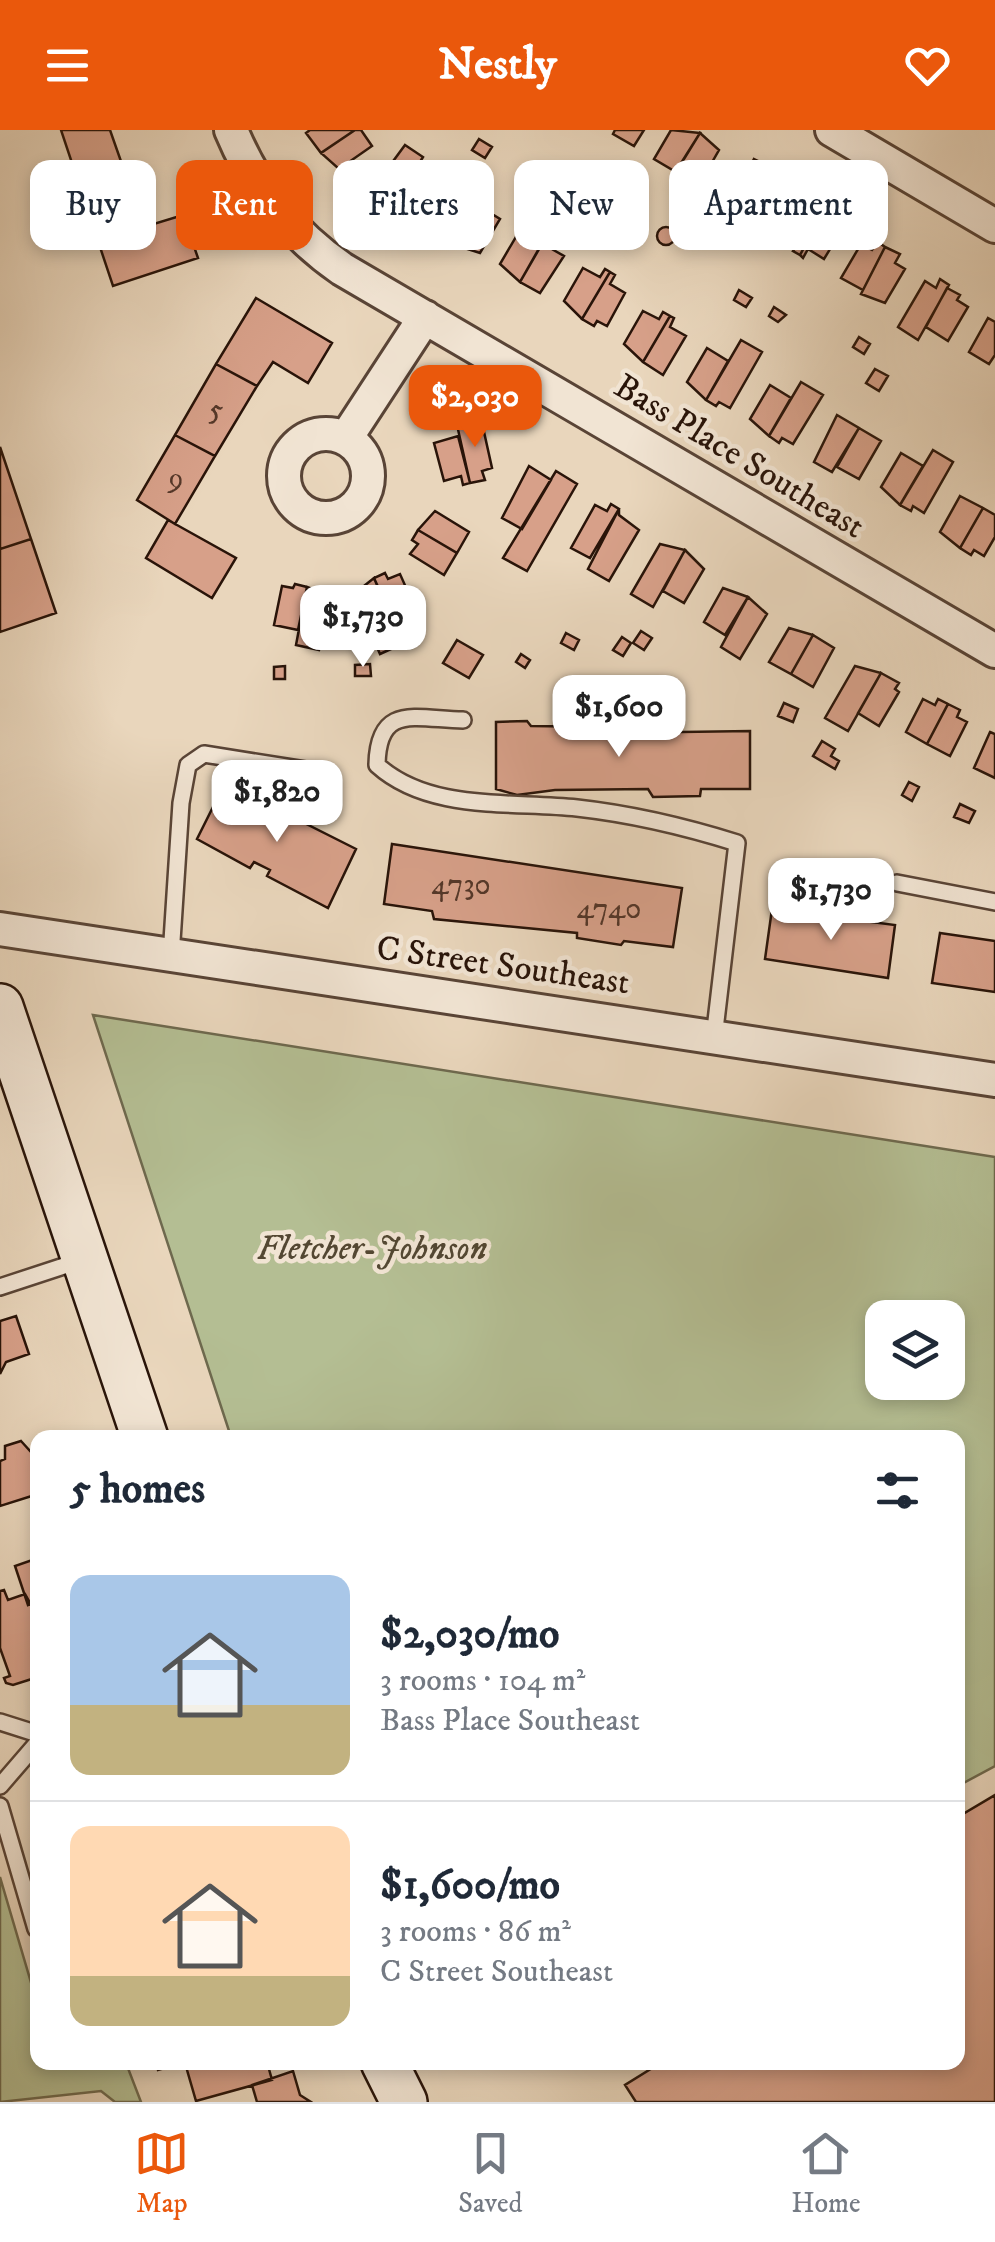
<!DOCTYPE html>
<html lang="en">
<head>
<meta charset="utf-8">
<style>
	:root { --surface:#fff; --page:#f2f2f3; --text:#1f2937; --muted:#747a83; --line:#e0e1e3; --accent:#ea580c }
	body { margin:0; font-family:"IM FELL DW Pica",serif; background:var(--page); color:var(--text); height:100vh; display:flex; flex-direction:column; font-size:38px; white-space:nowrap }
	* { box-sizing:border-box; margin:0 }
	p { font-size:32px; color:var(--muted) }
	.icon { flex:none; width:55px; height:55px; fill:none; stroke:currentColor; stroke-width:2; stroke-linecap:round; stroke-linejoin:round }
	.map { position:relative; flex:1; overflow:hidden }
	.panel { position:absolute; left:30px; top:1300px; width:935px; height:640px; display:flex; flex-direction:column; background:var(--surface); border-radius:20px; box-shadow:0 5px 15px #0003 }
	.panel>* { flex:none }
	.guide { position:absolute; left:30px; top:30px; width:935px; height:90px; display:flex; gap:20px }
	.fabs { position:absolute; left:865px; top:1170px; display:grid; gap:20px }
	.fabs a { display:grid; place-items:center; width:100px; height:100px; border-radius:20px; background:var(--surface); box-shadow:0 5px 15px #0003; font-size:50px }
	.price { position:absolute; translate:-50% -85px; padding:0 22px; border-radius:20px; background:#fff; color:#222; font-size:32px; line-height:65px; filter:drop-shadow(0 2px 5px #0008) }
	.price::after { content:''; position:absolute; left:50%; top:60px; width:30px; height:22px; margin-left:-15px; background:inherit; clip-path:polygon(0 0,100% 0,50% 100%) }
	.price.current { background:var(--accent); color:#fff }
	ul { padding:0; list-style:none }
	li { display:flex; align-items:center; gap:30px; height:250px; padding:0 40px }
	li+li { border-top:2px solid var(--line) }
	li span { display:grid; place-items:center; flex:none; width:280px; height:200px; border-radius:20px; color:#555 }
	li>.icon { margin-inline-start:auto }
	span .icon { width:120px; height:120px; fill:#fffc; stroke-width:1 }
	li b { font-size:42px }
	h2 { display:flex; justify-content:space-between; align-items:center; height:120px; padding:0 40px; font-size:42px }
	.chip { padding:0 35px; border-radius:20px; background:var(--surface); box-shadow:0 5px 15px #0003; font-size:35px; line-height:90px }
	.chip.current { background:var(--accent); color:#fff }
	header { display:flex; justify-content:space-between; align-items:center; height:130px; padding:0 40px; background:var(--accent); color:#fff; font-size:45px; font-weight:700 }
	.menu { display:flex; justify-content:space-around; align-items:center; height:140px; border-top:2px solid var(--line); background:var(--surface); font-size:28px; color:var(--muted) }
	.menu a { display:grid; justify-items:center; gap:5px }
	.menu .current { color:var(--accent) }
	.map>svg:first-child { display:block }
	.green { fill:#b4be93; stroke:#6e694e; stroke-width:2.5; fill-rule:evenodd }
	.building { fill:#d7a089; stroke:#291409; stroke-width:2.5 }
	.lines { fill:none; stroke-linecap:round; stroke-linejoin:round }
	.service-casing { stroke:#594436; stroke-width:20 }
	.minor-casing { stroke:#594436; stroke-width:38 }
	.secondary-casing { stroke:#291409; stroke-width:50 }
	.service { stroke:#f1e4d3; stroke-width:15 }
	.minor { stroke:#f1e4d3; stroke-width:32 }
	.secondary { stroke:#f1e4d3; stroke-width:45 }
	.labels { text-anchor:middle; dominant-baseline:central; stroke-width:9; stroke-linejoin:round; paint-order:stroke }
	.number-label { font-size:30px; fill:#543729 }
	.street-label { font-size:35px; fill:#291409; stroke:#f1e4d3 }
	.park-label { font-size:35px; font-style:italic; fill:#534732; stroke:#f1e4d3 }
</style>
</head>
<body>
<header><svg class="icon" aria-label="menu" viewBox="0 0 24 24"><path d="M4 6h16M4 12h16M4 18h16"/></svg>Nestly<svg class="icon" aria-label="heart" viewBox="0 0 24 24"><path d="M12 20l-8-8c-3-5 5-10 8-4 3-6 11-1 8 4z"/></svg></header>
<div class="map">
<svg width="995" height="1972" viewBox="0 0 995 1972">
	<rect width="100%" height="100%" fill="#e9d6bc"/>
	<filter id="stains"><feTurbulence type="fractalNoise" baseFrequency=".002" numOctaves="4"/><feColorMatrix values="0 0 0 0 .2 0 0 0 0 .09 0 0 0 0 .02 0 0 0 .5 -.17"/></filter>
	<radialGradient id="worn" r=".72"><stop offset=".6" stop-color="#630" stop-opacity="0"/><stop offset="1" stop-color="#630" stop-opacity=".3"/></radialGradient>
	<path class="green" d="M93 885 995 1027V1636L958 1656V1308L231 1307ZM882 1188H948V1252H882Z
		M0 1747 37 1873 38 1932 126 1933 141 1972H115L101 1961 0 1972Z"/>
	<path class="building" d="M61 0H110L144 97 183 85 198 128 113 156Z
		M310 0H355L321 23 306 3Z
		M355 0H361L372 16 339 39 321 23Z
		M615 0H644L634 16 613 4Z
		M671 0 700 3 676 42 654 29Z
		M700 3 719 20 699 55 682 45 678 53 671 49Z
		M479 9 492 17 485 28 472 20Z
		M405 15 423 27 388 84 369 64Z
		M754 29 766 35 731 96 710 84 738 32 749 38Z
		M766 35 776 42 771 51 782 58 751 108 731 96Z
		M411 46 431 59 411 91 404 92 388 84Z
		M553 54 566 61 561 69 549 62Z
		M457 63 479 76 455 115 436 97Z
		M802 71 826 77 800 125 793 121 798 114 782 104Z
		M479 76 500 89 480 123 455 115Z
		M826 77 838 84 834 90 844 96 824 129 808 119 803 128 800 125Z
		M604 101a9 9 0 1 1 18 0a9 9 0 1 1-18 0Z
		M657 106a9 9 0 1 1 18 0a9 9 0 1 1-18 0Z
		M520 100 542 114 520 152 500 134Z
		M545 108 554 113 550 118 564 126 540 163 520 152Z
		M878 112 885 117 863 160 841 148 861 114 872 120Z
		M885 117 900 124 895 133 905 139 885 173 861 164Z
		M583 138 600 147 605 139 610 142 582 189 564 171Z
		M610 142 615 145 610 154 625 163 607 196 597 191 594 196 582 189Z
		M940 149 949 155 918 210 898 197 925 151 936 158Z
		M947 158 960 165 957 170 968 177 948 211 926 197Z
		M739 160 752 168 746 177 734 170Z
		M256 168 332 213 308 253 273 232 257 256 216 234Z
		M774 177 786 185 778 192 769 186Z
		M643 181 659 189 663 182 670 186 643 232 624 214Z
		M670 186 674 188 670 197 686 206 663 245 643 232Z
		M988 188 995 192V225L989 234 969 222Z
		M859 207 870 214 864 224 853 217Z
		M741 210 762 222 730 278 719 272 716 276 706 270Z
		M707 218 728 231 706 270 687 252Z
		M216 234 257 256 215 326 175 305Z
		M875 239 888 246 879 261 866 253Z
		M801 252 823 265 793 314 782 308 779 313 769 306Z
		M770 255 791 268 769 306 750 289Z
		M837 285 859 298 832 342 814 332Z
		M475 290 482 293 492 338 482 341 485 350 470 353 457 295Z
		M859 298 881 311 859 349 837 337Z
		M175 305 215 326 175 394 137 370Z
		M458 306 470 353 463 355 461 346 444 351 434 313Z
		M0 317 31 409 0 419Z
		M933 320 953 332 924 383 913 376 911 381 900 375Z
		M901 323 923 336 900 375 881 357Z
		M529 336 551 350 522 399 502 388Z
		M556 341 577 354 527 441 503 428Z
		M960 366 983 378 960 418 940 402Z
		M611 374 619 379 590 428 571 418 595 375 607 381Z
		M983 378 995 385V407L984 426 974 420 971 425 960 418Z
		M619 379V385L639 400 609 451 588 439Z
		M435 381 469 402 457 423 418 400Z
		M168 390 236 428 212 468 146 428Z
		M418 400 457 423 444 445 410 424 418 414 412 410Z
		M31 409 56 483 0 502V419Z
		M660 414 685 420 653 477 631 464Z
		M685 420 704 439 684 473 663 461Z
		M385 443 388 449 400 444 416 480 393 490 374 448Z
		M374 448 402 514 380 524 354 464Z
		M295 454 307 457 298 500 274 495 282 456 293 458Z
		M307 457 331 466 319 520 296 515Z
		M723 458 748 467 725 505 704 492Z
		M748 467 767 484 740 529 721 517Z
		M789 498 813 505 791 544 769 532Z
		M641 501 652 508 644 520 633 513Z
		M566 503 579 510 574 520 561 513Z
		M813 505 834 518 813 557 791 544Z
		M622 507 631 513 623 526 613 520Z
		M457 510 483 525 469 548 443 533Z
		M521 524 530 530 525 538 516 532Z
		M370 534 371 546H355V535Z
		M285 536V549H274V537Z
		M855 536 881 543 848 601 825 588Z
		M881 543 899 553 895 559 899 562 879 596 858 583Z
		M923 569 935 575 938 569 948 574 927 614 906 602Z
		M784 573 798 579 793 592 778 586Z
		M948 574 960 580 957 587 967 592 950 626 927 614Z
		M527 591 531 596 609 597 612 603 750 601V659H701L700 666 653 667 648 659 555 660 517 665 496 659V592Z
		M990 602 995 604V648L974 638Z
		M822 611 835 619 831 626 839 631 835 639 813 626Z
		M909 652 919 657 912 671 902 665Z
		M225 653 356 719 328 778 267 746 270 740 254 732 250 738 197 709Z
		M960 674 975 681 969 693 954 687Z
		M392 714 682 758 673 817 624 811 621 815 577 808V803L434 789 432 781 384 774Z
		M772 779 895 795 888 848 765 829Z
		M940 803 995 811V862L932 853Z
		M16 1186 29 1224 6 1232 0 1244V1191Z
		M21 1311 31 1322 38 1319V1364L0 1376V1331L5 1329V1316Z
		M38 1428V1471L28 1475 15 1436Z
		M4 1460 8 1470 25 1464 38 1487V1547L13 1555 6 1553 4 1548 10 1546 0 1518V1461Z
		M995 1665V1972H636L625 1955 662 1932H958V1687Z
		M156 1932H186L158 1940Z
		M267 1932 272 1950 196 1971 185 1933Z
		M293 1941 300 1965 311 1972H257L252 1955Z"/>
	<g class="lines">
		<defs>
			<path id="service" d="M463 590C415 589 378 573 377 635 429 682 511 671 577 678 631 684 686 697 737 713L714 908
				M897 753 995 772
				M171 826 181 673 188 635 204 624 305 640
				M0 1157 82 1130
				M0 1592 38 1604
				M0 1656 38 1612
				M0 1676 36 1799"/>
			<path id="minor" d="M231 0C255 58 290 103 342 139L995 521
				M832 0 995 96
				M284 346a42 42 0 1 1 84 0a42 42 0 1 1-84 0Z
				M346 308 425 187
				M0 799 995 950"/>
			<path id="secondary" d="M0 877 145 1308
				M384 1932 404 1972"/>
		</defs>
		<use href="#service" class="service-casing"/>
		<use href="#minor" class="minor-casing"/>
		<use href="#secondary" class="secondary-casing"/>
		<use href="#service" class="service"/>
		<use href="#minor" class="minor"/>
		<use href="#secondary" class="secondary"/>
	</g>
	<g class="labels">
		<g class="number-label">
			<text x="216" y="280">5</text>
			<text x="176" y="348">9</text>
			<text x="461" y="755">4730</text>
			<text x="609" y="779">4740</text>
		</g>
		<g class="street-label">
			<text transform="translate(739 327) rotate(31)">Bass Place Southeast</text>
			<text transform="translate(503 836) rotate(8)">C Street Southeast</text>
		</g>
		<g class="park-label">
			<text x="372" y="1119">Fletcher-Johnson</text>
		</g>
	</g>
	<rect width="100%" height="100%" filter="url(#stains)"/>
	<rect width="100%" height="100%" fill="url(#worn)"/>
</svg>
<div class="fabs">
<a><svg class="icon" aria-label="layers" viewBox="0 0 24 24"><path d="M12 4l9 5-9 5-9-5zM3 14l9 5 9-5"/></svg></a>
</div>
<b class="price current" style="left:475px;top:320px">$2,030</b>
<b class="price" style="left:363px;top:540px">$1,730</b>
<b class="price" style="left:619px;top:630px">$1,600</b>
<b class="price" style="left:277px;top:715px">$1,820</b>
<b class="price" style="left:831px;top:813px">$1,730</b>
<div class="guide">
<a class="chip">Buy</a>
<a class="chip current">Rent</a>
<a class="chip">Filters</a>
<a class="chip">New</a>
<a class="chip">Apartment</a>
</div>
<section class="panel">
<h2>5 homes<svg class="icon" aria-label="filters" viewBox="0 0 24 24"><path d="M4 7h16M4 17h16"/><circle cx="9" cy="7" r="2"/><circle cx="15" cy="17" r="2"/></svg></h2>
<ul>
<li><span style="background:linear-gradient(#a9c7e8 65%,#c2b280 0)"><svg class="icon" aria-label="home" viewBox="0 0 24 24"><path d="M3 11l9-7 9 7M6 9v11h12V9"/></svg></span><div><b>$2,030/mo</b><p>3 rooms · 104 m²</p><p>Bass Place Southeast</p></div></li>
<li><span style="background:linear-gradient(#ffd9b3 75%,#c2b280 0)"><svg class="icon" aria-label="home" viewBox="0 0 24 24"><path d="M3 11l9-7 9 7M6 9v11h12V9"/></svg></span><div><b>$1,600/mo</b><p>3 rooms · 86 m²</p><p>C Street Southeast</p></div></li>
</ul>
</section>
</div>
<nav class="menu">
<a class="current"><svg class="icon" aria-label="map" viewBox="0 0 24 24"><path d="M3 6l6-2 6 2 6-2v14l-6 2-6-2-6 2zM9 4v14M15 6v14"/></svg>Map</a>
<a><svg class="icon" aria-label="saved" viewBox="0 0 24 24"><path d="M7 4h10v16l-5-4-5 4z"/></svg>Saved</a>
<a><svg class="icon" aria-label="home" viewBox="0 0 24 24"><path d="M3 11l9-7 9 7M6 9v11h12V9"/></svg>Home</a>
</nav>
</body>
</html>
